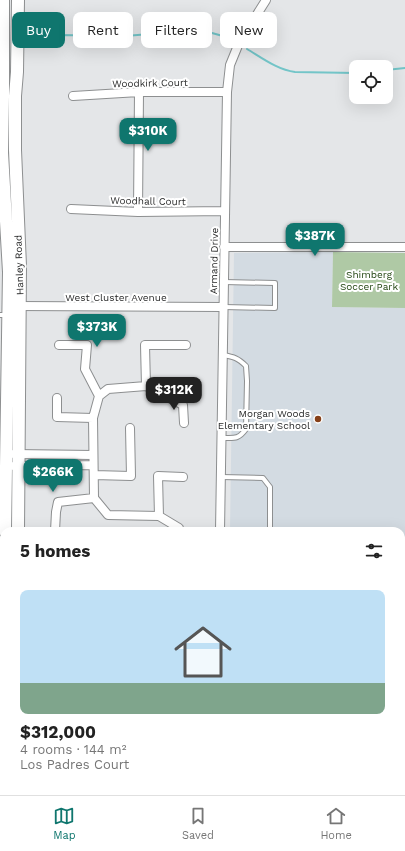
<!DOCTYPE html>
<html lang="en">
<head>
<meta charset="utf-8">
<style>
	:root { --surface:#fff; --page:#f6f6f6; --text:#222; --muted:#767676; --line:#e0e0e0; --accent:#0f766e }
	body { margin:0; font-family:"Work Sans",sans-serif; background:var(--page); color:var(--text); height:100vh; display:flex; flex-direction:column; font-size:15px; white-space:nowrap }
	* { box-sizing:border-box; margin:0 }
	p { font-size:13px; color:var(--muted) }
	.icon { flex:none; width:22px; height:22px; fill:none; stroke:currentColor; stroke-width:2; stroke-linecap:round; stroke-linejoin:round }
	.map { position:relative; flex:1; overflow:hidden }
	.details { position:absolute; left:0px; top:527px; width:405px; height:268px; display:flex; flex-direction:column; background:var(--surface); border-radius:12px 12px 0 0; box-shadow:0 4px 16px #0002 }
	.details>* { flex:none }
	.hud { position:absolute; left:12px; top:12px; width:381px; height:36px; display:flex; gap:8px }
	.controls { position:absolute; left:349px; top:60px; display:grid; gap:8px }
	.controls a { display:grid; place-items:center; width:44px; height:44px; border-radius:8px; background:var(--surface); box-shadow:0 4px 16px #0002; font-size:20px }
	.price { position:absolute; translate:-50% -34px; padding:0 9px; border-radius:8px; background:var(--accent); color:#fff; font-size:13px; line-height:26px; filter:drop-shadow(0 1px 2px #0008) }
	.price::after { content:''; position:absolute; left:50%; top:24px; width:12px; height:9px; margin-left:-6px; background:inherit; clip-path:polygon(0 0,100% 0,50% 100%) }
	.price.active { background:#222; color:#fff }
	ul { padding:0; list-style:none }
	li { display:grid; align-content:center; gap:8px; height:212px; padding:0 20px }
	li+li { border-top:1px solid var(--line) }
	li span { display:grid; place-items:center; height:124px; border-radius:8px; color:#555 }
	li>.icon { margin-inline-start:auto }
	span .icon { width:72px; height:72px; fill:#fffc; stroke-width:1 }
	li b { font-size:17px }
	h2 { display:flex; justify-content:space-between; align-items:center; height:48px; padding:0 20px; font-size:17px }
	.chip { padding:0 14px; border-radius:8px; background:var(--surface); box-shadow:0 4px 16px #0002; font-size:14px; line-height:36px }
	.chip.active { background:var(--accent); color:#fff }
	.menu { display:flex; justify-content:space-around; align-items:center; height:56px; border-top:1px solid var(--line); background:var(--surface); font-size:11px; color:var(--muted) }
	.menu a { display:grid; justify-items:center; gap:2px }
	.menu .active { color:var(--accent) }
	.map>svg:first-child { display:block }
	.built { fill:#d3dbe2 }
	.green { fill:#afc9a5 }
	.water { fill:#73c5c8 }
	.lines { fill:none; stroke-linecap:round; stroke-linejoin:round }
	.stream { stroke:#73c5c8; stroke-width:2 }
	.service-casing { stroke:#8d8f90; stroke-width:6 }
	.minor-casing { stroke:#8d8f90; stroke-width:10 }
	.secondary-casing { stroke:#8d8f90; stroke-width:14 }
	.path { stroke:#87898a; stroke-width:1; stroke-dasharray:4 2; stroke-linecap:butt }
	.service { stroke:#fff; stroke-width:4 }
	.minor { stroke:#fff; stroke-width:8 }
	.secondary { stroke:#fff; stroke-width:12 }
	.poi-dot { fill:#864019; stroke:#fff; stroke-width:1.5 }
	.labels { text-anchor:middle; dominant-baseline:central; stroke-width:4; stroke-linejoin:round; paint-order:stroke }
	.street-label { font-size:10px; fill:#282929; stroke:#fff }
	.park-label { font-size:10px; fill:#214410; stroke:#fff }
	.poi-label { font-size:10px; fill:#282929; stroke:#fff; text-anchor:end }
</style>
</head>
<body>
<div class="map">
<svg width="405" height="795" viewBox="0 0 405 795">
	<rect width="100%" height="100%" fill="#e4e6e8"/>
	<path class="built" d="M333 252 332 307 405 308V594H401V531H230L234 253Z"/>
	<path class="green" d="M333 252 405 253V308L332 307Z"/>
	<path class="water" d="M401 660 405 661V691H401Z"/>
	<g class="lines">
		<path class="stream" d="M23 40 56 35 125 36 175 32 212 33 230 38
			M247 49C262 58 278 70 295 72L356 73
			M386 70 405 68"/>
		<defs>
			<path id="service" d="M224 282 275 283V308L224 307
				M0 315H8
				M222 438C234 438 238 440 246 429L247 381 246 366C238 358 234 357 223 355
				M221 477 263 478 270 487V531"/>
			<path id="minor" d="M73 96 139 92H227
				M71 209 138 212 225 211
				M138 212 139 92
				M224 247H405
				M16 306 224 307
				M59 345H87L85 369 99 396
				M146 386 145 345H186
				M57 398V417L93 418
				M14 454 93 455
				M14 466 93 465
				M94 475 131 476 130 428
				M159 516 158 476 183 477
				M55 531 56 512 58 502 94 498
				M179 531V528L159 516 108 515 94 498 93 418 99 396 108 389 146 386 183 405 184 423
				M220 531 227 92 230 65 239 43 266 0
				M401 610H405
				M401 742 405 741
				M232 795V791"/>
			<path id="secondary" d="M3 0V96L2 153 9 272 5 531
				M18 531 20 266 15 150V96L17 72 18 0
				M0 795 4 582
				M12 795 13 791"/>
		</defs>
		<use href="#service" class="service-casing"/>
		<use href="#minor" class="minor-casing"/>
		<use href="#secondary" class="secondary-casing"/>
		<path class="path" d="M401 646 405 647"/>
		<use href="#service" class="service"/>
		<use href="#minor" class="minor"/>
		<use href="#secondary" class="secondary"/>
	</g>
	<circle class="poi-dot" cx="318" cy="419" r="4"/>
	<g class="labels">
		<g class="street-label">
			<text transform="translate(150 83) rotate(-1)">Woodkirk Court</text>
			<text transform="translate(148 201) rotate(1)">Woodhall Court</text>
			<text transform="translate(214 261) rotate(-89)">Armand Drive</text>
			<text transform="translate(19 265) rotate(-92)">Hanley Road</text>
			<text x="116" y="297">West Cluster Avenue</text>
		</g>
		<g class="park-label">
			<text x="369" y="274">Shimberg<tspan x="369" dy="12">Soccer Park</tspan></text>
		</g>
		<g class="poi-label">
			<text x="310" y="413">Morgan Woods<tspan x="310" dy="12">Elementary School</tspan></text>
		</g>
	</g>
</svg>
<div class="controls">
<a><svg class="icon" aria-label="locate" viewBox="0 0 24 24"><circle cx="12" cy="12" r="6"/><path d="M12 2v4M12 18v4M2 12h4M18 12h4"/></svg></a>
</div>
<b class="price" style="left:148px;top:152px">$310K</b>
<b class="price" style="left:315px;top:257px">$387K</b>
<b class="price" style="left:97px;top:348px">$373K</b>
<b class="price active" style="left:174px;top:411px">$312K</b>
<b class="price" style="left:53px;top:493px">$266K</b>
<div class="hud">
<a class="chip active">Buy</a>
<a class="chip">Rent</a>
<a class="chip">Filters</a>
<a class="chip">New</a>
</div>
<section class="details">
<h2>5 homes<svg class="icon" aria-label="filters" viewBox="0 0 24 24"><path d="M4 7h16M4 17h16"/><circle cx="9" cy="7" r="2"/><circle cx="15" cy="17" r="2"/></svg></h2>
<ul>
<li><span style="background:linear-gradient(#bfe0f5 75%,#7fa58c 0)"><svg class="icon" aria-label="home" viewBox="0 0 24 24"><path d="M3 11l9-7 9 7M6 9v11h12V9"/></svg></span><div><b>$312,000</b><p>4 rooms · 144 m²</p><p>Los Padres Court</p></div></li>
</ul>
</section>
</div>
<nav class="menu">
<a class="active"><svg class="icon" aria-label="map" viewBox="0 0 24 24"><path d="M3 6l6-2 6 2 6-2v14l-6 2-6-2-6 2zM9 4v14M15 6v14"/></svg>Map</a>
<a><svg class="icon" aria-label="saved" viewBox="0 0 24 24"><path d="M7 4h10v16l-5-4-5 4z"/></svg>Saved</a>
<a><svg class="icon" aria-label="home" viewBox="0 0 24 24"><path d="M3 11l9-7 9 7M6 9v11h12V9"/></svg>Home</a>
</nav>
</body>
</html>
